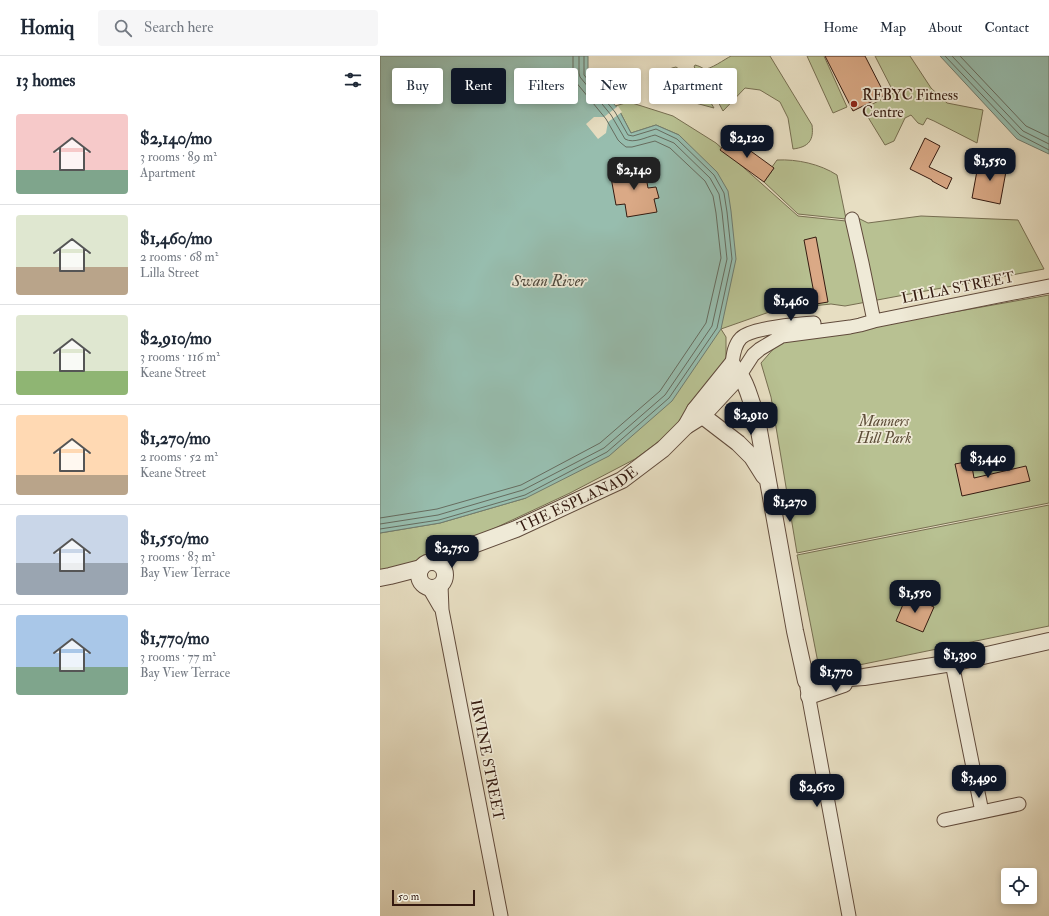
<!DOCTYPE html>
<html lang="en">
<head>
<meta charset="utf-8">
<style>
	:root { --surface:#fff; --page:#f6f6f7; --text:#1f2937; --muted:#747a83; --line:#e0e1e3; --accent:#111827 }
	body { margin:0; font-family:"IM FELL Double Pica",serif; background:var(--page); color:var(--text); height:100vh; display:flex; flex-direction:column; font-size:15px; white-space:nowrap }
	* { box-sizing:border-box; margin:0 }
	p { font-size:13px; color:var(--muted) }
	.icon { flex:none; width:22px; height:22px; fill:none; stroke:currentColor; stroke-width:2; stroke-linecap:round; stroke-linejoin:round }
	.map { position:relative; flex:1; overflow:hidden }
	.side { display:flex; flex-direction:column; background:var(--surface); width:380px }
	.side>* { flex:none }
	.banner { position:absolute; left:12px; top:12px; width:380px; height:36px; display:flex; gap:8px }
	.buttons { position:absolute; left:621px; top:812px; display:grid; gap:8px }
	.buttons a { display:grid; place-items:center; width:36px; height:36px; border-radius:4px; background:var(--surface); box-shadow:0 2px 6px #0003; font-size:20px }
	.scale { position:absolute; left:12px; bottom:10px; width:83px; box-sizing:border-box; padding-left:4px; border:2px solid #341a10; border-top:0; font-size:11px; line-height:14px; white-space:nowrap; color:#341a10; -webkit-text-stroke:3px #efead7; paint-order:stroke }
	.price { position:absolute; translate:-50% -34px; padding:0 9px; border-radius:8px; background:var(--accent); color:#fff; font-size:13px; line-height:26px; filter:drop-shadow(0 1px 2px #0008) }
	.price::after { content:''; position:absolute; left:50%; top:24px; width:12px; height:9px; margin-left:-6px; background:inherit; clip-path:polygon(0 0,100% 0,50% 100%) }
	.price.selected { background:#222; color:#fff }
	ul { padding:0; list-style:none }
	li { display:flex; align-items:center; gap:12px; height:100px; padding:0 16px }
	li+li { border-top:1px solid var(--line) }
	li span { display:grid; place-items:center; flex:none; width:112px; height:80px; border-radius:4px; color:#555 }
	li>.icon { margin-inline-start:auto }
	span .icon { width:48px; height:48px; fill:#fffc; stroke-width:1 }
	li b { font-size:17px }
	h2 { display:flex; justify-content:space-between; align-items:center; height:48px; padding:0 16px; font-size:17px }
	.tag { padding:0 14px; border-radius:4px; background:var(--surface); box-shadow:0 2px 6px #0003; font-size:14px; line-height:36px }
	.tag.selected { background:var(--accent); color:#fff }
	header { display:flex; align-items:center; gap:24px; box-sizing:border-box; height:56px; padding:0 20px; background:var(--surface); border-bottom:1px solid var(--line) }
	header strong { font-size:19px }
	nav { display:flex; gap:22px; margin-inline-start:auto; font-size:14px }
	.search { width:280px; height:36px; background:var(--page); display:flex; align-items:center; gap:10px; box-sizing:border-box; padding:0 14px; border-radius:4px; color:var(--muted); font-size:15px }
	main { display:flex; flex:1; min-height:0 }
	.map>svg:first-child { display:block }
	.green { fill:#b8c192; stroke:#766e51 }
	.water { fill:#97bdae; stroke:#6f7c6f }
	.pier { fill:#e7dec2 }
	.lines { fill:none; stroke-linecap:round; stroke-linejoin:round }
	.shore { stroke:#666c5f; stroke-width:1 }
	.building { fill:#daa986; stroke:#341a10 }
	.minor-casing { stroke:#614b3c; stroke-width:15 }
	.tertiary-casing { stroke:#614b3c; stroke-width:18 }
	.minor { stroke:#efead7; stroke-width:13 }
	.tertiary { stroke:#efead7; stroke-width:16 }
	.poi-dot { fill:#8f2418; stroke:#efead7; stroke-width:1.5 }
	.labels { text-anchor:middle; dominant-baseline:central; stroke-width:3.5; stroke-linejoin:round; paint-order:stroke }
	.poi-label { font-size:15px; fill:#341a10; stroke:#efead7; text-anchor:start }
	.street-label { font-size:15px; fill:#341a10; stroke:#efead7 }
	.park-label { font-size:15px; font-style:italic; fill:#5c4c37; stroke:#efead7 }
	.water-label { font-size:16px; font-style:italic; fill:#524b3f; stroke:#efead7 }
</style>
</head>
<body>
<header>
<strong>Homiq</strong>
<div class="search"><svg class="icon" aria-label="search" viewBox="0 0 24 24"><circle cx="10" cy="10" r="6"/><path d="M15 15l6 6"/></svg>Search here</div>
<nav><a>Home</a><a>Map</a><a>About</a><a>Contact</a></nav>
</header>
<main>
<section class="side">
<h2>13 homes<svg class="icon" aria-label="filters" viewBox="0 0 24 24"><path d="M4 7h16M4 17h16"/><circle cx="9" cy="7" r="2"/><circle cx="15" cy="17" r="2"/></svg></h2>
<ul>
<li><span style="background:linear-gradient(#f6c9c9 70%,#7fa58c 0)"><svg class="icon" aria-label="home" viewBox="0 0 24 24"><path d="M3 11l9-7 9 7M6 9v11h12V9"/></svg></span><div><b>$2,140/mo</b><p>3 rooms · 89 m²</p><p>Apartment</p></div></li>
<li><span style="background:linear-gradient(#dfe7d0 65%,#b9a48a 0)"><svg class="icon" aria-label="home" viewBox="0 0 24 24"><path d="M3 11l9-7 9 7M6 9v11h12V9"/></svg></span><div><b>$1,460/mo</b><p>2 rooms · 68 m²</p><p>Lilla Street</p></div></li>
<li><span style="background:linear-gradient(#dfe7d0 70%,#8fb573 0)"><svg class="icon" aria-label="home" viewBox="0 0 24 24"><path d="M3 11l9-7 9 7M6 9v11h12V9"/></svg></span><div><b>$2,910/mo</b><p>3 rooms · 116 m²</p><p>Keane Street</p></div></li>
<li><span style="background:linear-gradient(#ffd9b3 75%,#b9a48a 0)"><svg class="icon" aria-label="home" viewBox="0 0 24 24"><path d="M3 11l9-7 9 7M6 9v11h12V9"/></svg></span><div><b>$1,270/mo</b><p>2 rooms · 52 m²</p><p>Keane Street</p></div></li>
<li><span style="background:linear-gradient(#c9d6e8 60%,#9aa5b1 0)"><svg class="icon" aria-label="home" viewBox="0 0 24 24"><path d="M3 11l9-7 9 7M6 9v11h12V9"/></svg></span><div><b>$1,550/mo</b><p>3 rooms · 83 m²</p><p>Bay View Terrace</p></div></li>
<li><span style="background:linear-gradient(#a9c7e8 65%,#7fa58c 0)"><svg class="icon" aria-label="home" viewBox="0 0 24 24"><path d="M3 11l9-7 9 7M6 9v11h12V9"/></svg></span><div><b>$1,770/mo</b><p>3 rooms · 77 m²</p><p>Bay View Terrace</p></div></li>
</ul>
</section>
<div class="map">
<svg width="669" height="860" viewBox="0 0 669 860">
	<rect width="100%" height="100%" fill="#e7dec2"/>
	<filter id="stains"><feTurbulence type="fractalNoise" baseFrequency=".005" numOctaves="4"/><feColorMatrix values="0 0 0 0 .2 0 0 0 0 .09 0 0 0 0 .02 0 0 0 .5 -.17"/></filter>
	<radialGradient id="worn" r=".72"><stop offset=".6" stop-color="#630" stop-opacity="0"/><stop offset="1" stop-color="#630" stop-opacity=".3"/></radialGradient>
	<path class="green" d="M351 0H390L432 69C434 84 429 91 413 93L408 62 400 46 380 34 365 32 343 55 325 21 314 11 315 9C319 10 321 11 324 13 330 14 345 3 351 0Z
		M427 0H444L467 51 453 57Z
		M495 0H530L551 32 567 47 603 54 597 87 554 65 547 62 543 69 538 67 531 59 525 62 514 85 505 89 483 53 514 37Z
		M296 11 316 25 320 29 334 52 278 37 288 14 292 12Z
		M249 46 293 60 336 87 418 160 466 165 478 162 488 167 541 160 638 164 664 213 465 250 451 248 395 254 341 273 346 281V304L337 322 290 376 274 389 255 403 190 437 68 494 24 511 0 515V477L60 467 146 442 307 87 299 79 276 69 251 77 239 54 235 50Z
		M397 104C417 103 440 108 457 119L466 163 418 158 384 126 394 112 392 111Z
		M669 239V447L417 497 391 341 381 307 403 282 490 271Z
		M669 449V570L440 617 417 499Z"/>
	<path class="water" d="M0 0H208V17L239 54 251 77 276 69 299 79 337 116 348 135 351 155 356 203 341 273 292 345 229 400 146 442 60 467 0 477Z
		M560 0H669V98L637 83Z"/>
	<path class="pier" d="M238 50 242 56 228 66 226 77 218 83 206 68 214 61H224Z"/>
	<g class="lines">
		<path class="shore" d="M565 0 640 79 669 94
			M572 0 643 75 669 88
			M580 0 646 70 669 81
			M0 462 57 453 141 429 220 387 280 335 326 267 341 202 336 157 333 140 325 125 290 92 275 85 252 91H246L241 87 238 84 226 63 195 25 193 17V0
			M0 468 58 459 143 434 224 392 285 339 332 270 347 203 342 156 339 138 330 122 294 87 275 79C266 81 254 88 245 83L231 59 200 21 199 17V0
			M0 473 59 464 145 439 227 396 289 342 337 272 352 203 347 156 344 137 334 119 297 83 276 73 253 80 248 79 235 56 204 19V0"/>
	</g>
	<path class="building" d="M445 0H485L505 39 473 55Z
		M350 80 394 112 384 126 340 94Z
		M545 82 560 90 549 111 572 122 567 133 552 125V124L530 113Z
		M599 104 627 110 620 148 592 142Z
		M264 110 268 132 276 131 279 142 274 143 277 156 247 161 245 148 236 149 230 116Z
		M436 181 448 246 436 248 424 184Z
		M591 405 594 422 646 410 650 425 582 440 575 408Z
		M527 539 554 551 543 576 516 565Z"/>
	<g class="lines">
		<defs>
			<path id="minor" d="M472 163 482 207 494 265
				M352 308C353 300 354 289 361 282 371 272 418 268 434 267
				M360 319 373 299 380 293 402 280 470 271 480 269 494 265 669 230
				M61 529 62 554 121 860
				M49 532 60 551
				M572 607 602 756
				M427 632 469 860
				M564 764 639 748"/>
			<g id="tertiary">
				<path d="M315 354 358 387 372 401 384 420"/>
				<path d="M306 370 315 354 352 308C354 312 357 315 360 319 368 330 370 345 376 358L415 575 426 625 484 621 572 607 669 585"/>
				<circle cx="52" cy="519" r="13"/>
				<path id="s1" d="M56 506 77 495 136 473 242 424 283 393 306 370 322 360 360 319"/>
				<path d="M0 522 10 520 41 512"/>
				<path d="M429 640 464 628"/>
			</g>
		</defs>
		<use href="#minor" class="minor-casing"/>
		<use href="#tertiary" class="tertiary-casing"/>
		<use href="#minor" class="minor"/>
		<use href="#tertiary" class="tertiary"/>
	</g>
	<circle class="poi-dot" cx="474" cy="48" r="4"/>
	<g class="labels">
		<g class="poi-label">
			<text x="482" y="39">RFBYC Fitness<tspan x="482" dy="17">Centre</tspan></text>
		</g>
		<g class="street-label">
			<text transform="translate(578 232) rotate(-11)">LILLA STREET</text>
			<text stroke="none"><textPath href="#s1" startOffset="155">THE ESPLANADE</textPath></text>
			<text transform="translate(107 704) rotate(79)">IRVINE STREET</text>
		</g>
		<g class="park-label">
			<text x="504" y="365">Manners<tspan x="504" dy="17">Hill Park</tspan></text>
		</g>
		<g class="water-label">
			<text x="169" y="225">Swan River</text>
		</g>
	</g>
	<rect width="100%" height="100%" filter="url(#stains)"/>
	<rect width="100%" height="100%" fill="url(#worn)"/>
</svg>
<div class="buttons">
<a><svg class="icon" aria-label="locate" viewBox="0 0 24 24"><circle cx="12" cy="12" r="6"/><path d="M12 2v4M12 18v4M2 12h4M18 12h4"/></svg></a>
</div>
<div class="scale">50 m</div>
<b class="price" style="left:367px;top:103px">$2,120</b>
<b class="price" style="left:610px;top:126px">$1,550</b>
<b class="price selected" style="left:254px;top:135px">$2,140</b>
<b class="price" style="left:411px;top:266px">$1,460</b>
<b class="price" style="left:371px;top:380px">$2,910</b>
<b class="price" style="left:608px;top:423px">$3,440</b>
<b class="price" style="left:410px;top:467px">$1,270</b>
<b class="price" style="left:72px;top:513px">$2,750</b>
<b class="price" style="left:535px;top:558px">$1,550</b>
<b class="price" style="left:580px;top:620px">$1,390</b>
<b class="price" style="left:456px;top:637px">$1,770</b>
<b class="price" style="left:599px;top:743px">$3,490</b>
<b class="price" style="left:437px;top:752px">$2,650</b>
<div class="banner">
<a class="tag">Buy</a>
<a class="tag selected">Rent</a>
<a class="tag">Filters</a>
<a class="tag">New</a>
<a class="tag">Apartment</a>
</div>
</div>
</main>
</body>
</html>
